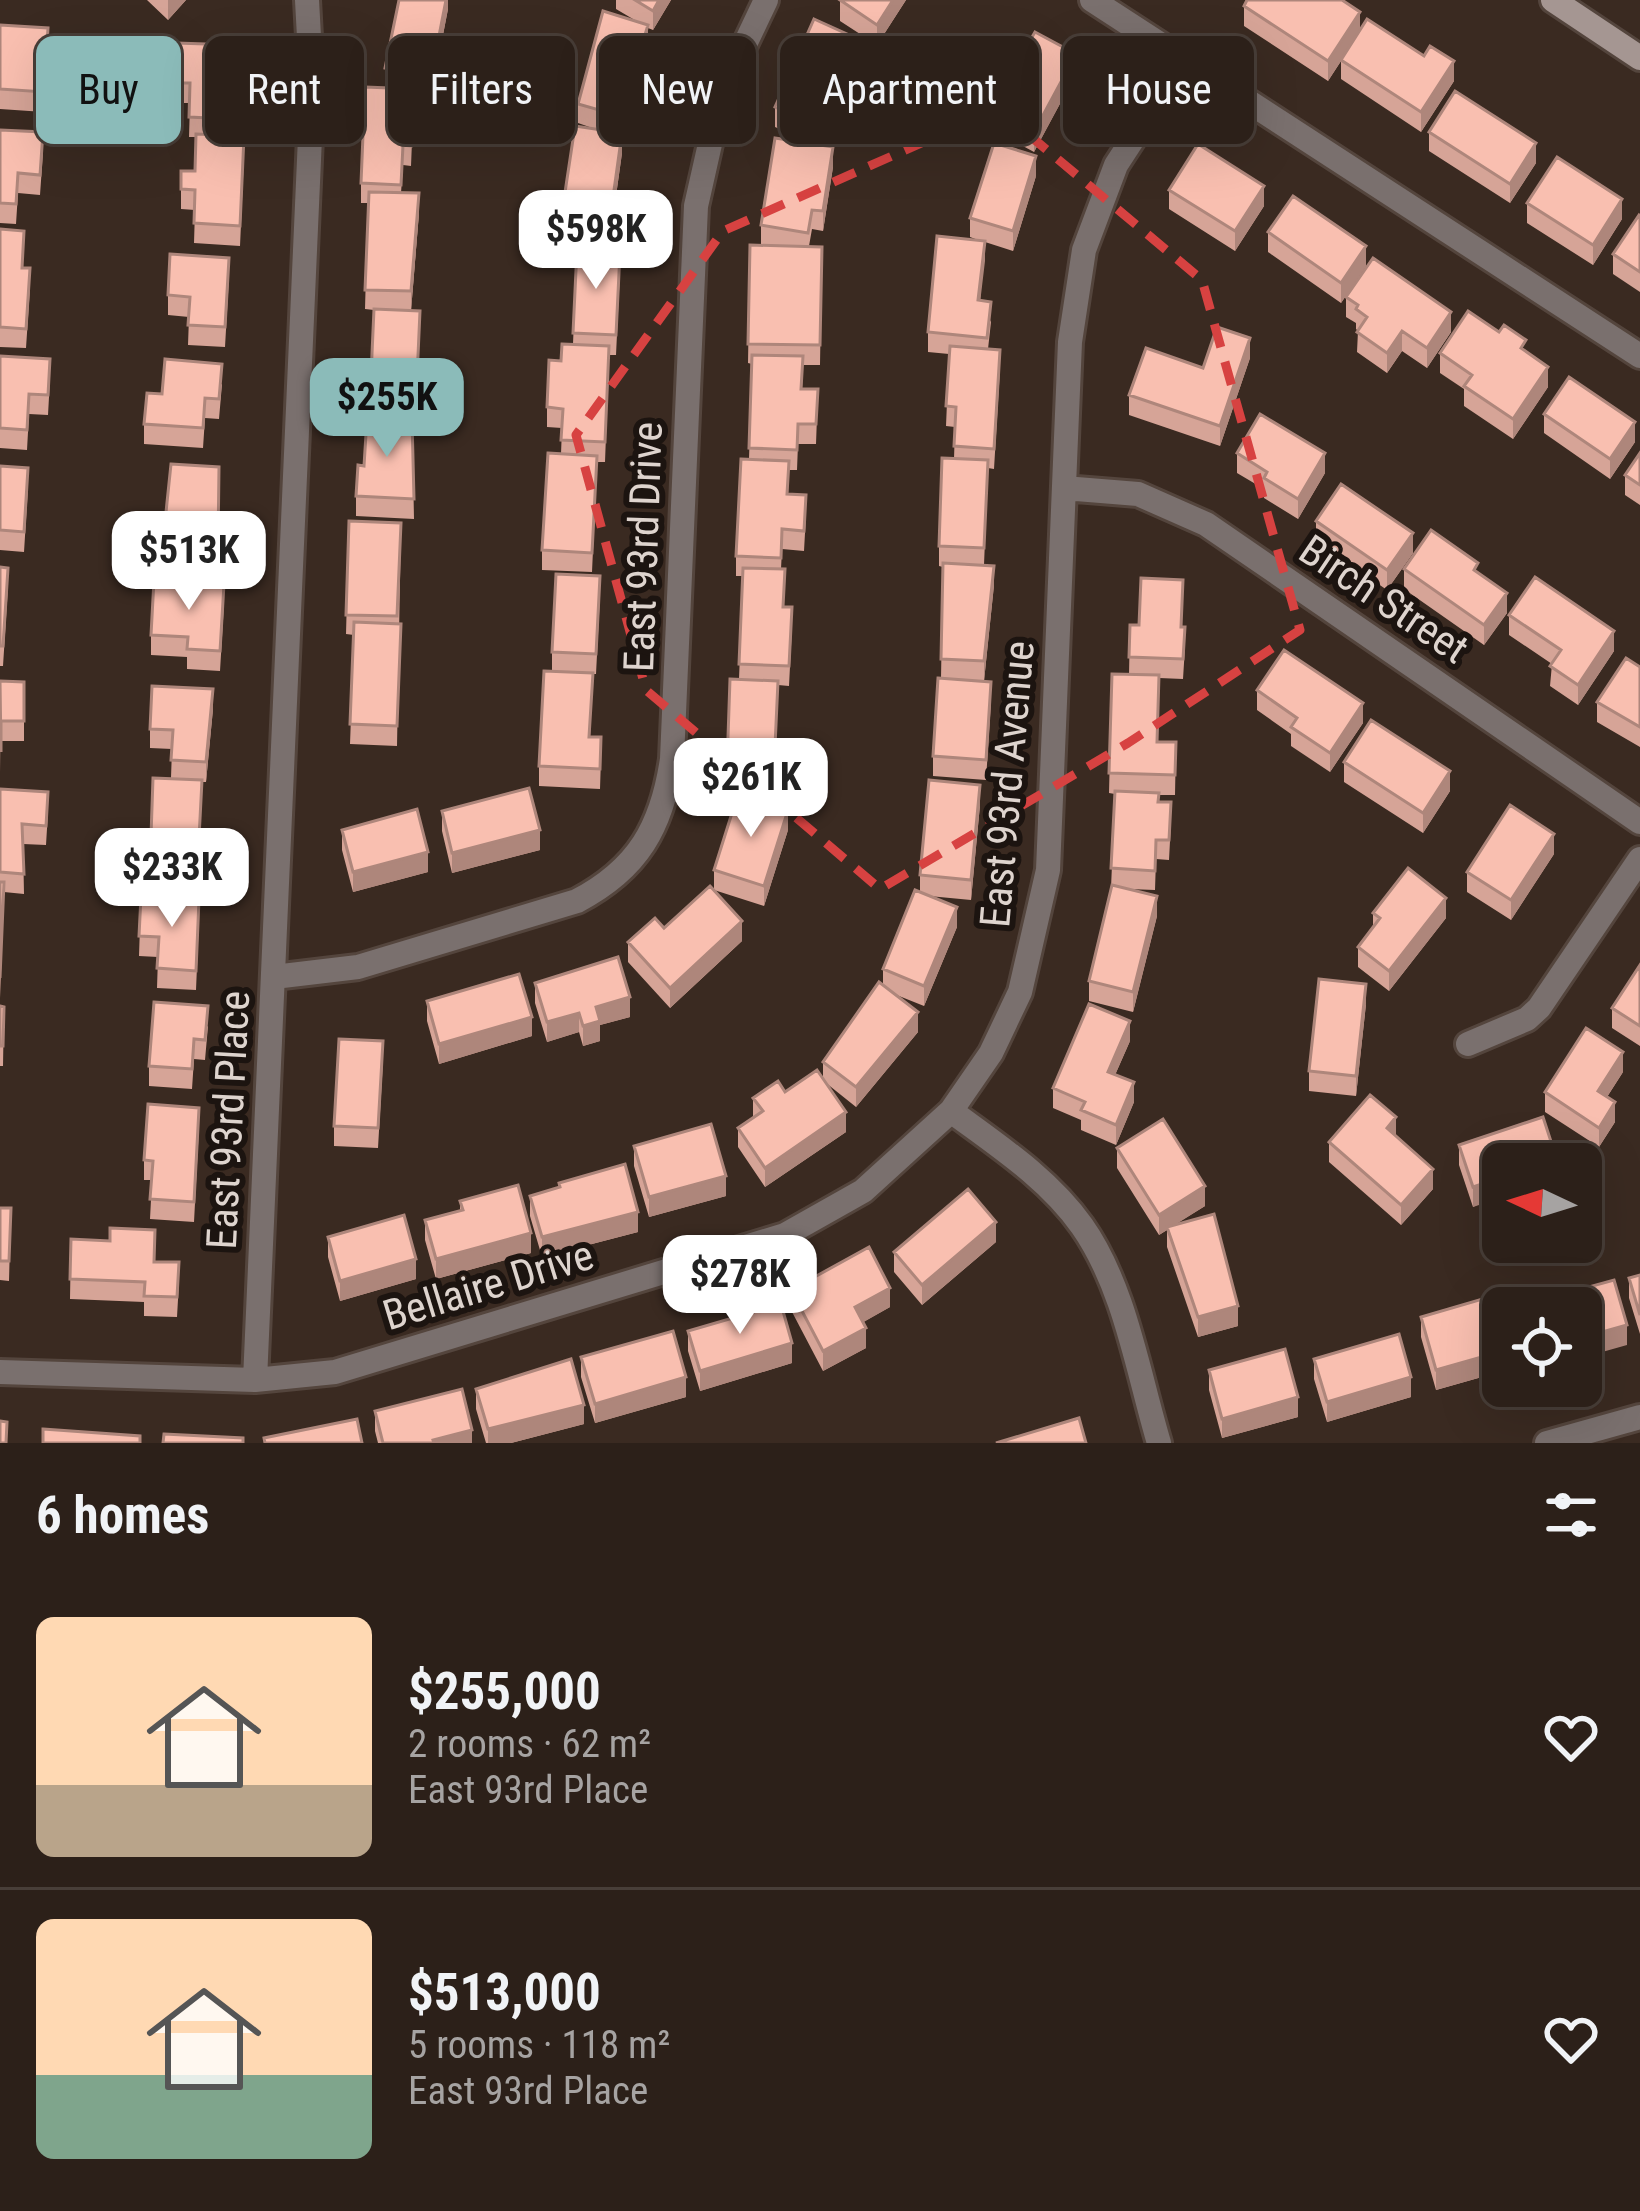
<!DOCTYPE html>
<html lang="en">
<head>
<meta charset="utf-8">
<style>
	:root { --surface:#2c2019; --page:#382d26; --text:#f1f3f6; --muted:#a6a3a2; --line:#483e38; --accent:#8bbbb9 }
	body { margin:0; font-family:"Roboto Condensed",sans-serif; background:var(--page); color:var(--text); height:100vh; display:flex; flex-direction:column; font-size:45px; white-space:nowrap }
	* { box-sizing:border-box; margin:0 }
	p { font-size:39px; color:var(--muted) }
	.icon { flex:none; width:66px; height:66px; fill:none; stroke:currentColor; stroke-width:2; stroke-linecap:round; stroke-linejoin:round }
	.map { position:relative; height:1443px; overflow:hidden }
	.panel { display:flex; flex-direction:column; background:var(--surface); flex:1 }
	.panel>* { flex:none }
	.hud { position:absolute; left:36px; top:36px; width:1569px; height:108px; display:flex; gap:24px }
	.needle { width:78px; rotate:274deg }
	.controls { position:absolute; left:1482px; top:1143px; display:grid; gap:24px }
	.controls a { display:grid; place-items:center; width:120px; height:120px; border-radius:18px; background:var(--surface); box-shadow:0 12px 48px #0002,0 0 0 3px var(--line); font-size:60px }
	.price { position:absolute; translate:-50% -102px; padding:0 27px; border-radius:24px; background:#fff; color:#222; font-size:39px; line-height:78px; filter:drop-shadow(0 3px 6px #0008) }
	.price::after { content:''; position:absolute; left:50%; top:72px; width:36px; height:27px; margin-left:-18px; background:inherit; clip-path:polygon(0 0,100% 0,50% 100%) }
	.price.on { background:var(--accent); color:#111 }
	ul { padding:0; list-style:none }
	li { display:flex; align-items:center; gap:36px; height:300px; padding:0 36px }
	li+li { border-top:3px solid var(--line) }
	li span { display:grid; place-items:center; flex:none; width:336px; height:240px; border-radius:18px; color:#555 }
	li>.icon { margin-inline-start:auto }
	span .icon { width:144px; height:144px; fill:#fffc; stroke-width:1 }
	li b { font-size:51px }
	h2 { display:flex; justify-content:space-between; align-items:center; height:144px; padding:0 36px; font-size:51px }
	.tag { padding:0 42px; border-radius:18px; background:var(--surface); box-shadow:0 12px 48px #0002,0 0 0 3px var(--line); font-size:42px; line-height:108px }
	.tag.on { background:var(--accent); color:#111 }
	.map>svg:first-child { display:block }
	.lines { fill:none; stroke-linecap:round; stroke-linejoin:round }
	.street-casing { stroke:#54453d; stroke-width:30 }
	.secondary-casing { stroke:#54453d; stroke-width:30 }
	.street { stroke:#7a706e; stroke-width:24 }
	.secondary { stroke:#a59692; stroke-width:24 }
	.wall { fill:#d6a497 }
	.shaded-wall { fill:#ae867b }
	.building { fill:#f9bfb0; stroke:#ae867b; stroke-width:3 }
	.marked { fill:none; stroke:#d74241; stroke-width:9; stroke-dasharray:24 15; stroke-linejoin:round }
	.labels { text-anchor:middle; dominant-baseline:central; stroke-width:12; stroke-linejoin:round; paint-order:stroke }
	.street-label { font-size:42px; fill:#ded4ce; stroke:#1c1410 }
</style>
</head>
<body>
<div class="map">
<svg width="1640" height="1443" viewBox="0 0 1640 1443">
	<rect width="100%" height="100%" fill="#3a2a21"/>
	<g class="lines">
		<defs>
			<path id="street" d="M1092 0 1640 356
				M1064 488 1138 494 1206 524 1640 822
				M274 977 358 967 577 901C638 869 662 827 672 759L696 206 721 95 766 0
				M1468 1044 1527 1019 1539 1008 1640 859
				M951 1111C997 1145 1048 1178 1082 1226 1125 1287 1138 1373 1159 1443
				M0 1372 255 1380 335 1372 785 1235 863 1191 951 1111 991 1053 1020 992 1048 870 1070 342 1084 250 1116 165 1183 62
				M255 1380 312 92 307 0
				M1547 1443 1640 1417"/>
			<path id="secondary" d="M1553 0 1640 58"/>
		</defs>
		<use href="#street" class="street-casing"/>
		<use href="#secondary" class="secondary-casing"/>
		<use href="#street" class="street"/>
		<use href="#secondary" class="secondary"/>
	</g>
	<path class="wall" d="M147 0H186L168 20Z
		M448 0V9L431 97 414 93 411 166 403 165 401 193 419 213 411 311H420L416 420 377 418 412 420 414 519 356 516V496L364 466 370 418 374 310 365 309 368 203H361V183L385 87V68Z
		M616 0H671L653 30 648 28V45L621 133 622 153 609 246 561 239V219L598 130 578 123V104L638 22 616 9Z
		M906 0 877 45 840 21V1Z
		M1344 0 1360 30 1454 81 1421 132 1341 79V61L1328 81 1244 26V6Z
		M0 25 48 48 44 112 0 109Z
		M235 45 236 105 231 104 230 135 244 156 240 246 194 243 195 210 181 209V171H195L196 137H189L190 103H174V83Z
		M1021 56 1076 74 1034 152 969 117V97Z
		M858 59 820 145 833 167 823 231 812 229 809 246 822 247 820 365H803L802 389H818L816 444H798L797 470H789L788 494 806 515 804 551 782 549 781 569 784 607 792 627 789 686 778 685 774 788 727 786V766L739 679 743 576H736V556L749 459 752 364 748 363 750 245H761V225L814 144 775 127V107Z
		M0 130 43 152 40 195 18 193 16 224 0 223Z
		M1429 132 1536 163 1510 203 1429 151Z
		M1036 176 1013 251 985 242 980 301 991 322 988 349 1000 369 994 469 988 468 984 565 994 585 984 681 991 702 986 780 933 776V756L941 678 943 567 939 566V546L954 459 955 427 946 426 949 354 928 352V332L978 240 970 237V218Z
		M1169 190 1264 206 1235 251 1169 209Z
		M1527 203 1622 219 1593 265 1527 223Z
		M1640 216V292L1613 274V254Z
		M0 229 30 288 26 348 0 347Z
		M1268 232 1366 266 1341 303 1268 252Z
		M577 249 620 271 616 355H609L605 462H597L592 572 542 570V550L561 454 562 428 547 427V407L561 361 573 344Z
		M229 277 225 347 188 345 189 317 168 315V295Z
		M1346 297 1451 332 1427 368 1402 351 1387 373 1357 352 1358 331 1356 329V323L1346 317Z
		M1526 352 1548 387 1513 439 1464 406V389L1440 373V353Z
		M0 356 50 379 48 415 29 414 27 450 0 448Z
		M1250 358 1220 446 1129 415V395L1203 368Z
		M222 384 219 419 205 418 203 448 144 444V424Z
		M1544 414 1635 442 1610 479 1544 433Z
		M1237 453 1325 473 1298 519 1264 498V489L1237 473Z
		M1640 453V505L1625 495V475Z
		M0 466 28 488 24 552 0 550Z
		M219 467 218 565 163 561V541Z
		M349 521 401 523 397 746 350 744 354 635 346 634Z
		M1316 521 1413 553 1387 590 1316 541Z
		M0 567 8 587 3 666H0Z
		M1404 569 1478 573 1507 613 1484 645 1404 589Z
		M600 596 596 674H593L590 737 601 757 600 789 539 786V766L552 671V652Z
		M224 604 220 671 187 669V657L151 655V635Z
		M1509 615 1614 651 1578 705 1550 686 1552 664 1509 635Z
		M1130 625 1182 627 1185 647 1183 679 1159 678 1157 742H1176L1175 795H1159V802L1171 822 1169 860 1156 859 1155 890 1128 889 1157 916 1133 1012 1089 1001V981L1111 888 1115 794 1109 793 1112 674 1129 675Z
		M1640 667V747L1597 722V702Z
		M0 681 24 682V741H1V772Z
		M1257 690 1363 723 1330 772 1291 746V734L1257 710Z
		M213 709 206 782H202L197 897 157 895 158 856H151V836L171 778 172 749 150 748V729Z
		M1344 762 1450 791 1423 833 1344 782Z
		M0 789 48 812 46 845 23 844 24 894 4 892 0 998Z
		M980 805 971 900 929 896 957 927 924 1006 894 994 918 1032 856 1107 826 1083 846 1132 765 1187 738 1147V1128L753 1117V1098L785 1092 823 1080V1062L883 985V969L920 892V875Z
		M442 811 540 850 452 873 442 831Z
		M342 830 428 872 353 892 342 850Z
		M788 830 764 906 714 890V870Z
		M1554 854 1511 920 1467 892V872Z
		M141 896 199 919 196 990 157 988 158 957 139 956Z
		M1373 913 1446 918 1389 991 1358 967V947L1373 928Z
		M664 928 742 941 670 1008 628 962V942Z
		M1640 965V1046L1612 1028V1008Z
		M535 983 630 1017 600 1025V1041L583 1046 579 1032 547 1042 535 1003Z
		M427 1001 532 1036 439 1064 427 1021Z
		M1366 1004 1356 1096 1309 1091V1071Z
		M0 1006 4 1007 3 1066H0Z
		M208 1026 205 1060 194 1059 192 1089 149 1086V1066Z
		M1130 1041 1115 1075 1134 1102 1116 1145 1081 1130V1120L1053 1108V1088Z
		M383 1061 378 1148 334 1146V1126Z
		M1623 1072 1607 1097 1615 1122 1599 1147 1545 1112V1092Z
		M199 1127 194 1222 150 1219 152 1180H144V1160Z
		M1396 1136 1433 1189 1401 1225 1329 1162V1142Z
		M1459 1145 1557 1164 1473 1207 1459 1165Z
		M634 1146 726 1196 649 1217 634 1166Z
		M1117 1148 1205 1206 1174 1225 1238 1326 1198 1337 1167 1247V1230L1159 1235 1117 1168Z
		M559 1183 638 1232 542 1257 530 1216V1196L559 1187Z
		M460 1201 531 1253 436 1279 425 1240V1220L460 1211Z
		M0 1208H11L9 1281 0 1280Z
		M328 1237 416 1279 340 1301 328 1257Z
		M71 1239 155 1262 179 1282 177 1317 144 1316V1302L70 1299Z
		M996 1242 922 1305 894 1272V1252Z
		M1640 1275V1334L1629 1298V1278Z
		M791 1290 890 1307 863 1322 866 1348 823 1371 791 1310Z
		M1421 1317 1503 1319V1371L1436 1390 1421 1337Z
		M688 1331 792 1363 700 1391 688 1351Z
		M581 1357 686 1397 595 1423 581 1377Z
		M1314 1359 1411 1397 1327 1422 1314 1379Z
		M1209 1370 1298 1417 1222 1438 1209 1390Z
		M476 1389 584 1424 511 1443H486L476 1409Z
		M375 1411 472 1443H378L375 1431Z"/>
	<path class="shaded-wall" d="M168 0H186L168 20Z
		M446 0H448V9L431 97V77Z
		M659 0H671L653 30V11Z
		M893 0H906L877 45V25Z
		M1360 12V32L1328 81V61Z
		M648 25V45L620 136V116Z
		M858 39V59L819 146V127Z
		M1076 54V74L1034 152V132Z
		M1454 61V81L1421 132V112Z
		M622 133V153L609 246V226Z
		M1536 143V163L1510 203V184Z
		M833 147V167L823 231V211Z
		M1036 156V176L1013 251V231Z
		M1264 186V206L1235 251V231Z
		M419 193V213L411 311V291Z
		M1622 199V219L1593 265V245Z
		M985 241V261L978 320V300Z
		M1366 246V266L1341 303V283Z
		M1451 312V332L1427 368V348Z
		M1402 331V351L1387 373V353Z
		M1250 338V358L1220 446V426Z
		M1548 367V387L1513 439V419Z
		M1635 422V442L1610 479V459Z
		M1325 453V473L1298 519V499Z
		M1413 533V553L1387 590V570Z
		M994 566V585L984 681V661Z
		M1507 593V613L1484 645V625Z
		M1614 631V651L1578 705V685Z
		M213 689V709L206 782V762Z
		M1363 703V723L1330 772V753Z
		M1450 771V791L1423 833V813Z
		M980 785V805L971 900V880Z
		M788 810V830L764 906V886Z
		M540 830V850L452 873V853Z
		M1554 834V854L1511 920V900Z
		M428 852V872L353 892V872Z
		M1157 896V916L1133 1012V992Z
		M1446 898V918L1389 991V971Z
		M957 907V927L924 1006V986Z
		M742 921V941L670 1008V988Z
		M1366 984V1004L1356 1096V1076Z
		M630 997V1017L600 1025V1041L583 1046V1026L596 1007Z
		M918 1012V1032L856 1107V1087Z
		M579 1013V1032L547 1042V1022Z
		M532 1017V1036L439 1064V1044Z
		M1130 1021V1041L1108 1091V1072Z
		M1623 1052V1072L1598 1111V1091Z
		M1134 1082V1102L1116 1145V1125Z
		M1615 1102V1122L1599 1147V1128Z
		M846 1112V1132L765 1187V1168Z
		M1396 1117V1137L1387 1128Z
		M1433 1169V1189L1401 1225V1205Z
		M726 1176V1196L649 1217V1197Z
		M1503 1177V1197L1473 1207V1187Z
		M1205 1186V1206L1159 1235V1215Z
		M638 1212V1232L542 1257V1237Z
		M996 1222V1242L922 1305V1285Z
		M531 1233V1253L436 1279V1259Z
		M416 1259V1279L340 1301V1281Z
		M890 1288V1307L855 1327V1307Z
		M1238 1306V1326L1198 1337V1317Z
		M1627 1325V1345L1581 1358V1338Z
		M866 1328V1348L823 1371V1351Z
		M792 1343V1363L700 1391V1371Z
		M1503 1351V1371L1436 1390V1370Z
		M686 1377V1397L595 1423V1404Z
		M1411 1377V1397L1327 1422V1402Z
		M1298 1397V1417L1222 1438V1419Z
		M584 1405V1424L511 1443H488V1429Z
		M472 1430V1443H433V1440Z"/>
	<path class="building" d="M399 0H446L431 77 385 68Z
		M635 0H659L653 11Z
		M840 0H893L877 25Z
		M1247 0H1342L1360 12 1328 61 1244 6Z
		M603 11 648 25 620 116 578 104Z
		M814 19 858 39 819 127 775 107Z
		M1367 19 1424 56 1430 46 1454 61 1421 112 1341 60Z
		M0 25 48 28 44 92 0 89Z
		M1035 32 1076 54 1034 132 969 97 997 43 1021 56Z
		M176 43 235 45 236 85H231L229 119 189 117 190 83H174Z
		M365 87 414 89 411 146 403 145 401 185 361 183Z
		M1455 91 1536 143 1510 184 1429 132Z
		M575 126 622 133 609 226 561 219Z
		M0 130 43 132 40 175 18 173 16 204 0 203Z
		M196 134 244 136 240 226 194 223 195 190 181 189V171H195Z
		M775 138 833 147 823 211 812 210 808 233 761 225Z
		M994 143 1036 156 1013 231 970 218Z
		M1198 144 1264 186 1235 231 1169 190Z
		M1557 157 1622 199 1593 245 1527 203Z
		M369 192 419 193 411 291 365 290Z
		M1293 196 1366 246 1341 283 1268 232Z
		M1639 215 1640 216V272L1613 254Z
		M0 229 24 231 22 268H30L26 329 0 327Z
		M937 236 985 241 978 300 991 302 987 338 928 332Z
		M750 245 822 247 820 345 748 344Z
		M577 249 620 252 616 335 573 333Z
		M170 254 229 258 225 327 188 325 190 297 168 295Z
		M1373 258 1451 312 1427 348 1402 331 1387 353 1357 332 1367 317 1356 309 1358 305 1346 297Z
		M374 309 420 311 416 400 370 398Z
		M1468 311 1499 332 1504 325 1526 340 1521 348 1548 367 1513 419 1464 386 1472 375 1440 353Z
		M1217 327 1250 338 1220 426 1129 395 1146 348 1203 368Z
		M562 344 609 346 605 442 561 440 563 409 547 407 549 360 561 361Z
		M950 346 1000 350 994 449 954 446 956 407 946 406Z
		M752 355 803 356 801 389H818L816 424H798L797 450 749 448Z
		M0 356 50 359 48 395 29 394 27 430 0 428Z
		M165 359 222 364 219 399 205 398 203 428 144 424 147 393 162 394Z
		M1569 377 1635 422 1610 459 1544 414Z
		M1260 414 1325 453 1298 499 1264 478 1267 472 1237 453Z
		M367 418 412 420 414 499 356 496 358 465 364 466Z
		M548 453 597 456 592 553 542 550Z
		M1640 453V485L1625 475Z
		M942 458 988 460 984 548 939 546Z
		M741 459 789 461 787 494 806 495 804 531 782 529 781 558 736 556Z
		M171 464 219 467 218 545 163 541Z
		M0 466 28 468 24 532 0 530Z
		M1341 484 1413 533 1387 570 1316 521Z
		M349 521 401 523 397 616 346 615Z
		M1431 530 1478 563 1474 570 1507 593 1484 625 1404 569Z
		M943 563 994 566 984 661 941 659Z
		M0 567 8 568 3 646H0Z
		M743 568 785 569 783 607H792L789 666 739 664Z
		M556 574 600 576 596 654 552 652Z
		M1535 577 1614 631 1578 685 1550 666 1561 650 1509 615Z
		M1141 578 1183 580 1181 627H1185L1183 659 1129 657 1130 625H1139Z
		M154 580 224 584 220 651 187 649 188 637 151 635Z
		M354 622 401 624 397 726 350 724Z
		M1284 650 1363 703 1330 753 1291 727 1297 718 1257 690Z
		M1626 658 1640 667V727L1597 702Z
		M544 671 593 673 589 737H601L600 769 539 766Z
		M1112 674 1159 675 1157 742H1176L1175 775 1109 773Z
		M938 678 991 682 986 760 933 756Z
		M730 679 778 681 774 768 727 766Z
		M0 681 24 682V721H1V752Z
		M152 686 213 689 206 762 171 760 173 730 150 729Z
		M1371 720 1450 771 1423 813 1344 762Z
		M153 778 202 780 197 877 157 875 160 836H151Z
		M929 780 980 785 971 880 920 875Z
		M529 788 540 830 452 853 442 811Z
		M0 789 48 792 46 826 22 824 24 874 0 872Z
		M1115 791 1159 793 1158 802H1171L1169 840H1156L1155 871 1111 868Z
		M738 794 788 810 764 886 714 870Z
		M1510 805 1554 834 1511 900 1467 872Z
		M417 809 428 852 353 872 342 830Z
		M1408 868 1446 898 1389 971 1358 947 1380 918 1373 913Z
		M0 882H4L0 978Z
		M1112 885 1157 896 1133 992 1089 981Z
		M710 886 742 921 670 988 628 942 655 918 664 928Z
		M915 890 957 907 924 986 883 969Z
		M141 896 199 899 196 971 157 968 159 937 139 936Z
		M618 957 630 997 596 1007 600 1021 583 1026 579 1013 547 1022 535 983Z
		M1640 965V1026L1612 1008Z
		M519 974 532 1017 439 1044 427 1001Z
		M1319 979 1366 984 1356 1076 1309 1071Z
		M879 982 918 1012 856 1087 823 1062Z
		M154 1002 208 1006 205 1040 194 1039 192 1069 149 1066Z
		M1089 1004 1130 1021 1108 1072 1134 1082 1116 1125 1081 1110 1085 1102 1053 1088Z
		M0 1006 4 1007 3 1046H0Z
		M1586 1028 1623 1052 1598 1091 1615 1102 1599 1128 1545 1092Z
		M339 1039 383 1041 378 1128 334 1126Z
		M817 1070 846 1112 765 1168 738 1128 763 1111 753 1098 778 1081 785 1092Z
		M1370 1095 1396 1117 1387 1128 1433 1169 1401 1205 1329 1142Z
		M148 1104 199 1108 194 1202 150 1199 153 1161 144 1160Z
		M1543 1117 1557 1160 1544 1164H1503V1177L1473 1187 1459 1145Z
		M1163 1119 1205 1186 1159 1215 1117 1148Z
		M711 1124 726 1176 649 1197 634 1146Z
		M625 1164 638 1212 542 1237 530 1196 560 1187 559 1183Z
		M518 1185 531 1233 436 1259 425 1220 463 1210 460 1201Z
		M968 1189 996 1222 922 1285 894 1252Z
		M0 1208H11L9 1261H0Z
		M1214 1214 1238 1306 1198 1317 1167 1227Z
		M404 1215 416 1259 340 1281 328 1237Z
		M110 1228 155 1230 154 1262H179L177 1297 144 1296 145 1282 70 1279 71 1239 110 1241Z
		M869 1247 890 1288 855 1307 866 1328 823 1351 791 1290Z
		M1640 1275V1315L1629 1278Z
		M1614 1280 1627 1325 1581 1338V1308H1524L1523 1305Z
		M1496 1295 1503 1319V1351L1436 1370 1421 1317Z
		M781 1304 792 1343 700 1371 688 1331Z
		M673 1331 686 1377 595 1404 581 1357Z
		M1399 1334 1411 1377 1327 1402 1314 1359Z
		M1285 1349 1298 1397 1222 1419 1209 1370Z
		M571 1359 584 1405 488 1429 476 1389Z
		M462 1389 472 1430 433 1440 434 1443H383L375 1411Z
		M1079 1418 1086 1443H996Z
		M357 1419 362 1443H265L264 1438Z
		M0 1421 7 1422 6 1443H0Z
		M43 1429 140 1436V1443H43Z
		M164 1434 243 1438V1443H163Z"/>
	<path class="marked" d="M998 109 1202 280 1300 630 1128 743 880 889 646 690 576 435 723 231Z"/>
	<g class="labels">
		<g class="street-label">
			<text transform="translate(643 547) rotate(-88)">East 93rd Drive</text>
			<text transform="translate(1384 599) rotate(34)">Birch Street</text>
			<text transform="translate(1007 784) rotate(-85)">East 93rd Avenue</text>
			<text transform="translate(228 1120) rotate(-87)">East 93rd Place</text>
			<text transform="translate(488 1285) rotate(-17)">Bellaire Drive</text>
		</g>
	</g>
</svg>
<div class="controls">
<a><svg class="needle" viewBox="-14 -14 28 28"><path d="M0-13l5 13h-10z" fill="#e53935"/><path d="M0 13l5-13h-10z" fill="#a6a3a2"/></svg></a>
<a><svg class="icon" aria-label="locate" viewBox="0 0 24 24"><circle cx="12" cy="12" r="6"/><path d="M12 2v4M12 18v4M2 12h4M18 12h4"/></svg></a>
</div>
<b class="price" style="left:596px;top:292px">$598K</b>
<b class="price on" style="left:387px;top:460px">$255K</b>
<b class="price" style="left:189px;top:613px">$513K</b>
<b class="price" style="left:751px;top:840px">$261K</b>
<b class="price" style="left:172px;top:930px">$233K</b>
<b class="price" style="left:740px;top:1337px">$278K</b>
<div class="hud">
<a class="tag on">Buy</a>
<a class="tag">Rent</a>
<a class="tag">Filters</a>
<a class="tag">New</a>
<a class="tag">Apartment</a>
<a class="tag">House</a>
</div>
</div>
<section class="panel">
<h2>6 homes<svg class="icon" aria-label="filters" viewBox="0 0 24 24"><path d="M4 7h16M4 17h16"/><circle cx="9" cy="7" r="2"/><circle cx="15" cy="17" r="2"/></svg></h2>
<ul>
<li><span style="background:linear-gradient(#ffd9b3 70%,#b9a48a 0)"><svg class="icon" aria-label="home" viewBox="0 0 24 24"><path d="M3 11l9-7 9 7M6 9v11h12V9"/></svg></span><div><b>$255,000</b><p>2 rooms · 62 m²</p><p>East 93rd Place</p></div><svg class="icon" aria-label="heart" viewBox="0 0 24 24"><path d="M12 20l-8-8c-3-5 5-10 8-4 3-6 11-1 8 4z"/></svg></li>
<li><span style="background:linear-gradient(#ffd9b3 65%,#7fa58c 0)"><svg class="icon" aria-label="home" viewBox="0 0 24 24"><path d="M3 11l9-7 9 7M6 9v11h12V9"/></svg></span><div><b>$513,000</b><p>5 rooms · 118 m²</p><p>East 93rd Place</p></div><svg class="icon" aria-label="heart" viewBox="0 0 24 24"><path d="M12 20l-8-8c-3-5 5-10 8-4 3-6 11-1 8 4z"/></svg></li>
</ul>
</section>
</body>
</html>
